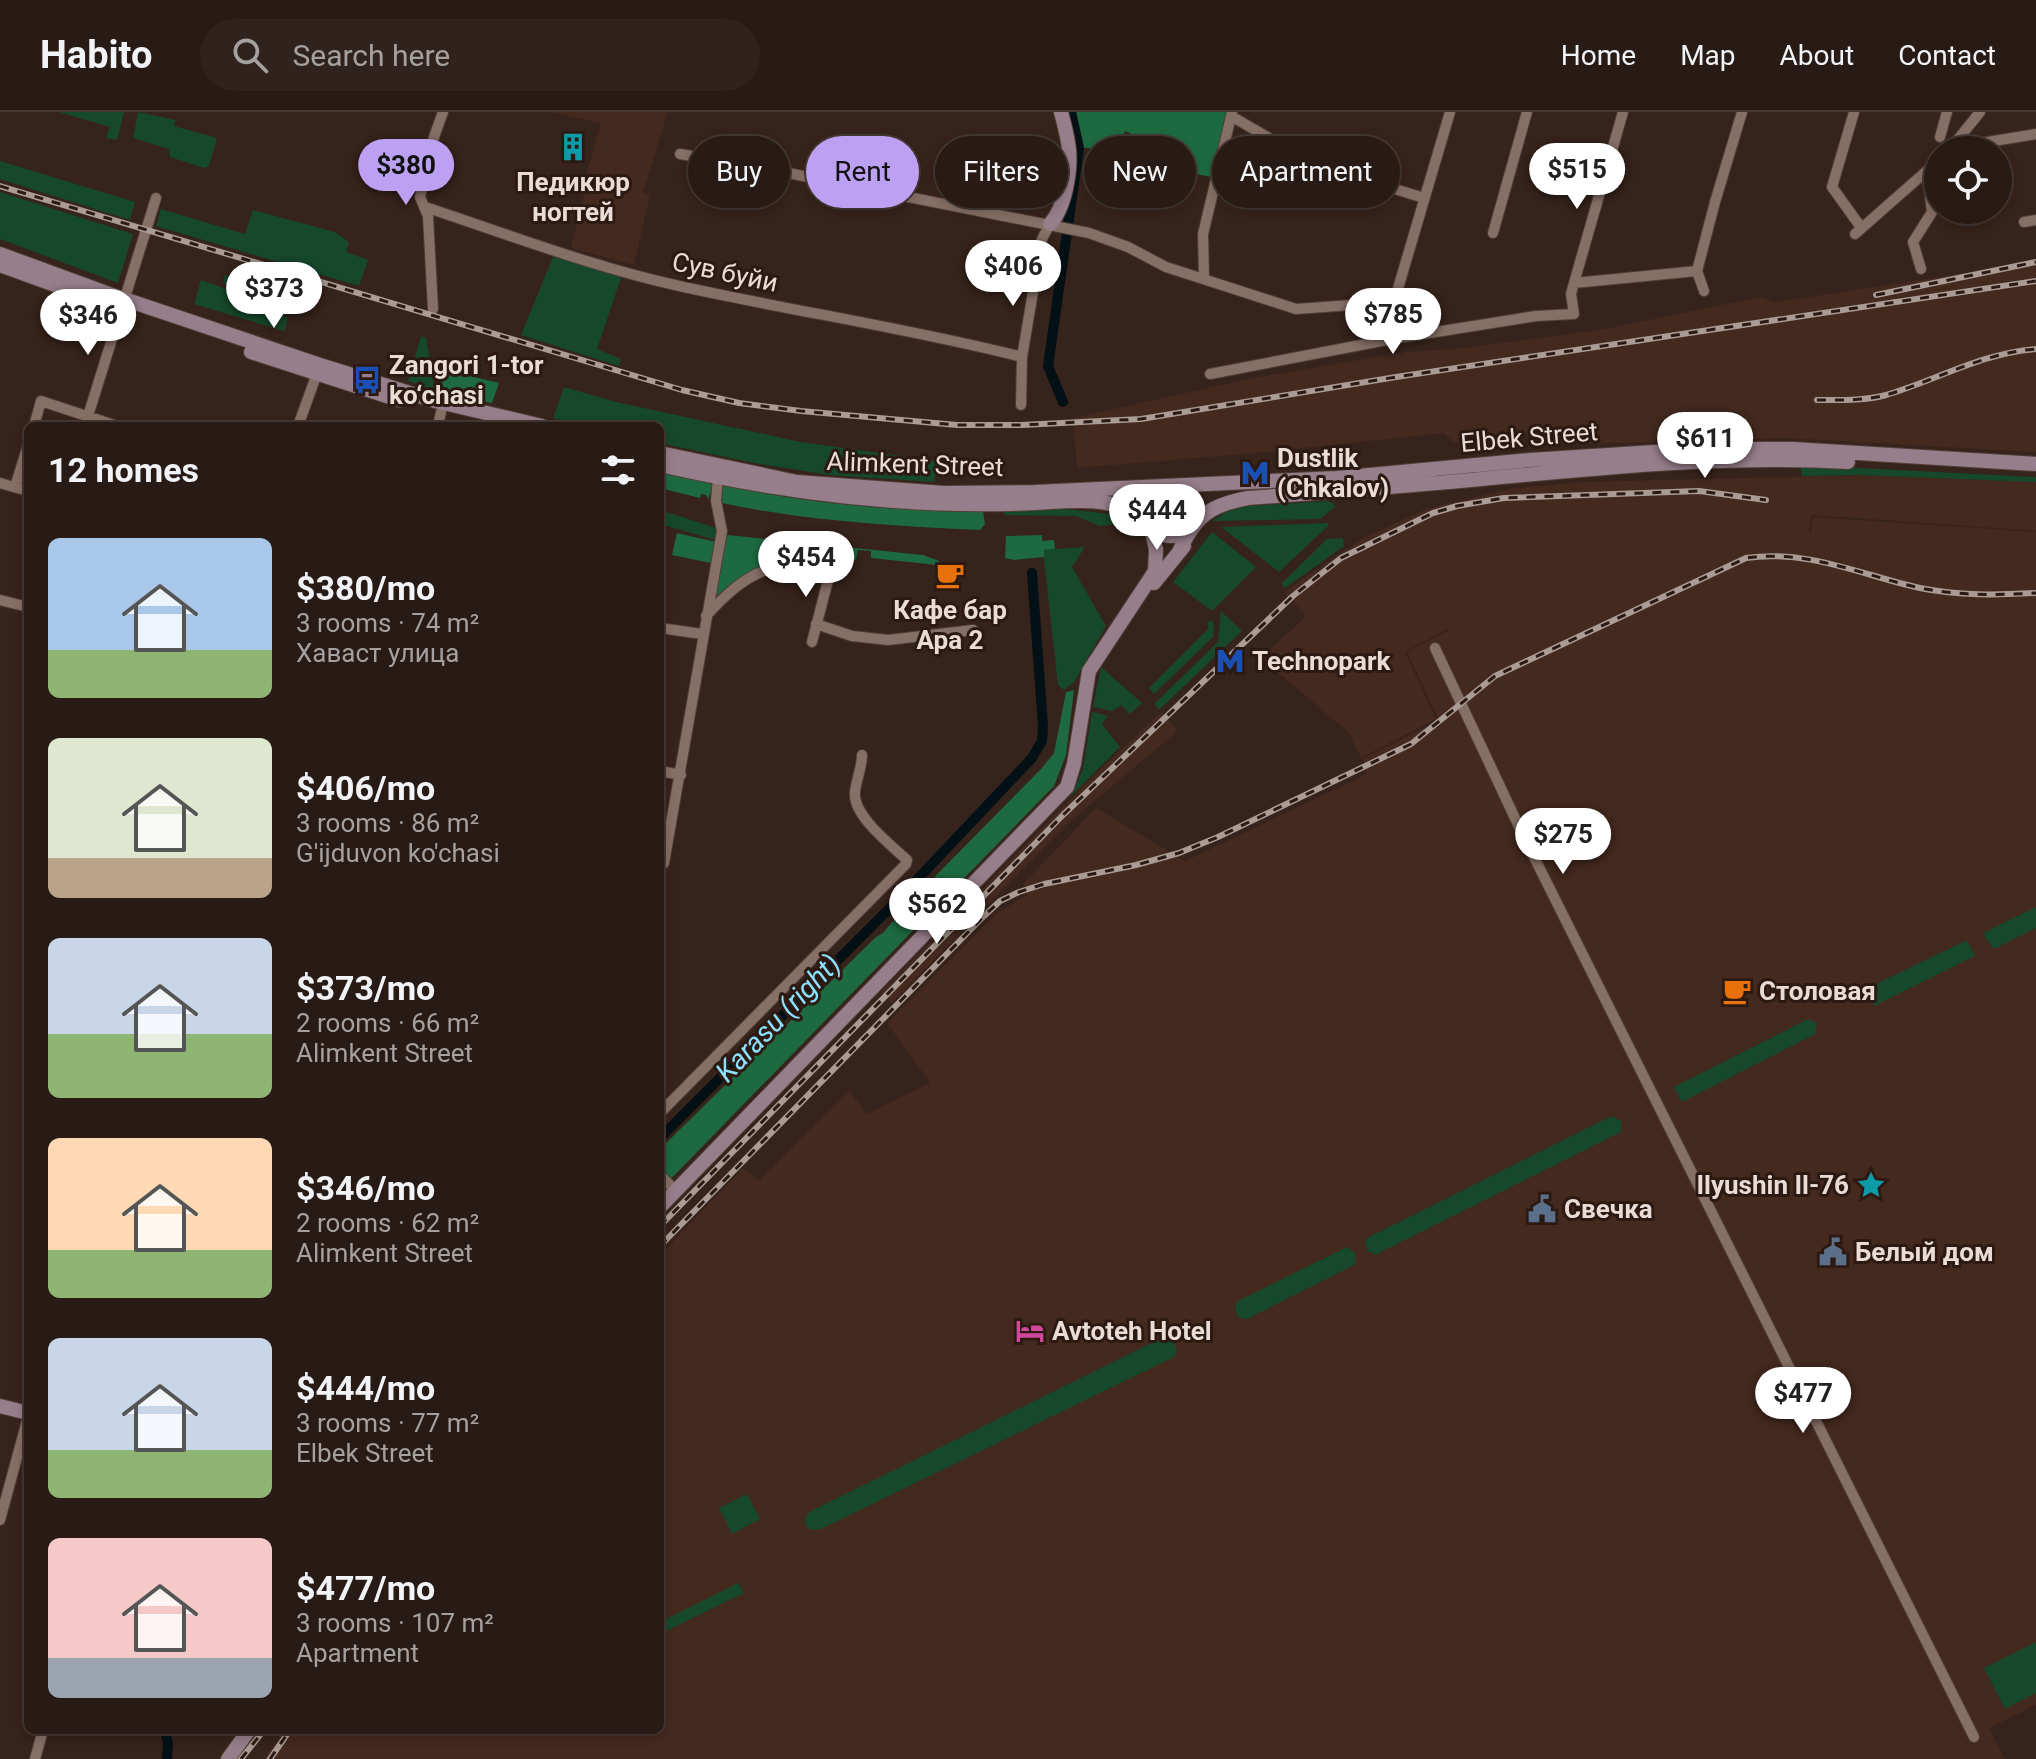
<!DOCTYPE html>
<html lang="en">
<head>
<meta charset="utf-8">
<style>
	:root { --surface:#281a14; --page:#30231d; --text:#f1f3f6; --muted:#a5a1a0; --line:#443834; --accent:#bca0f2 }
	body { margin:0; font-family:Roboto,sans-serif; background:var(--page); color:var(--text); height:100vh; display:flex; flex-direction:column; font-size:30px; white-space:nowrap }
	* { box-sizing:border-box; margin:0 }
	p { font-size:26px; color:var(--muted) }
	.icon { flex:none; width:44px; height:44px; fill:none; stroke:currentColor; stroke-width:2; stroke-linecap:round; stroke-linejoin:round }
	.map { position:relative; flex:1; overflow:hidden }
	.sheet { position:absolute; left:24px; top:310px; width:640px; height:1312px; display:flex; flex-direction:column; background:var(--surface); border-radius:12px; box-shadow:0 4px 12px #0003,0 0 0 2px var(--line) }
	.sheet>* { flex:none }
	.hud { position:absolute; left:688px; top:24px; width:760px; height:72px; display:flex; gap:16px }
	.fabs { position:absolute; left:1924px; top:24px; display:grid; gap:16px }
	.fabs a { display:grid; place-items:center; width:88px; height:88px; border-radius:50%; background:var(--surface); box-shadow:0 4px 12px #0003,0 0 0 2px var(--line); font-size:40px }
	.price { position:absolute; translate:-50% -68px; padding:0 18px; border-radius:28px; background:#fff; color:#222; font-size:26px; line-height:52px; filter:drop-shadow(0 2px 4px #0008) }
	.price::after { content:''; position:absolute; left:50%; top:48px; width:24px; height:18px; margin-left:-12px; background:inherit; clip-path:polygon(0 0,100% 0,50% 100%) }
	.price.selected { background:var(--accent); color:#111 }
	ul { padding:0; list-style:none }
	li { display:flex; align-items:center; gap:24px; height:200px; padding:0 24px }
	li span { display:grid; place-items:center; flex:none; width:224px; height:160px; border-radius:12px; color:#555 }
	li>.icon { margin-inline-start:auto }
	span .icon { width:96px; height:96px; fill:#fffc; stroke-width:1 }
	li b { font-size:34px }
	h2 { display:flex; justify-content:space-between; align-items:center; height:96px; padding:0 24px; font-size:34px }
	.tag { padding:0 28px; border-radius:36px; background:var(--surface); box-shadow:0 4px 12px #0003,0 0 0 2px var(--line); font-size:28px; line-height:72px }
	.tag.selected { background:var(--accent); color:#111 }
	header { display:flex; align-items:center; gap:48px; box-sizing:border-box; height:112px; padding:0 40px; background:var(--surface); border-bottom:2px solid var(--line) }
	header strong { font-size:38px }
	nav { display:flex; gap:44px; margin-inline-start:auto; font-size:28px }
	.search { width:560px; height:72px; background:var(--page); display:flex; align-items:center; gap:20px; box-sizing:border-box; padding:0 28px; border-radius:44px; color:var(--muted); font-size:30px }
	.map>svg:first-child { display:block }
	.built { fill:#43291e }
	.green { fill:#16482c }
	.forest { fill:#1d6a41 }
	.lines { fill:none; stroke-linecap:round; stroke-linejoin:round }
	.canal { stroke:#031116; stroke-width:10 }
	.street-casing { stroke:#4e3e37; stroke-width:12 }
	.secondary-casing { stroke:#4e3e37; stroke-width:16 }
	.street { stroke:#866f65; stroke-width:10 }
	.secondary { stroke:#967e8a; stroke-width:14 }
	.rail-casing { stroke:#aa9b94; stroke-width:6 }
	.rail { stroke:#2c1a12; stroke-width:3; stroke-dasharray:9; stroke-linecap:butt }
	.labels { text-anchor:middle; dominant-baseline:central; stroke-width:6; stroke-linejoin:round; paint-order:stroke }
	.poi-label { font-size:26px; font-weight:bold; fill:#e9dcd6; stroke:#2c1a12; text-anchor:start }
	.street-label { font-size:26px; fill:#e9dcd6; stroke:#2c1a12 }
	.water-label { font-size:28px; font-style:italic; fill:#8ce1ff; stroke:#2c1a12 }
</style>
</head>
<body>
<header>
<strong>Habito</strong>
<div class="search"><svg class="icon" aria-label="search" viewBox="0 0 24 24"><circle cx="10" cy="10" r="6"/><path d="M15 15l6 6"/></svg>Search here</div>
<nav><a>Home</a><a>Map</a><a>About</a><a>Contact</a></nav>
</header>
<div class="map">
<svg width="2036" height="1647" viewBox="0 0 2036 1647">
	<rect width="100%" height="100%" fill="#36231b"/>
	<path class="built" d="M549 0H668L643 81 650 83 634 153 571 136 584 84 581 82 601 11Z
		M2036 150V340L1785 326 1550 333 1526 322 1454 331 1444 321 1257 341 1077 356 1073 306 1253 266 1406 240 1464 236 1605 217 1760 185 1776 190Z
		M1860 363 2036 370V419L1812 403 1809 420 1812 418 1813 405 2036 420V1593L1989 1616 2005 1647H264L284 1618H660V1143L743 1056 759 1069 849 978 866 1002 930 971 887 911 998 800 1027 783 1023 772 1096 696 1185 749 1367 662 1363 647 1439 608 1407 540 1447 519 1449 521 1447 517 1405 540 1436 607 1361 646 1348 620 1261 546 1306 504 1284 480 1363 426 1426 397 1513 376 1585 370Z
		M1161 600 1178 619 1066 713 892 891 880 881 1091 666Z"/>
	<path class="green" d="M59 0H124L117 28 106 26 110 15Z
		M138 0 175 8 174 14 217 26 209 54 204 56 170 45 169 37 133 26Z
		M0 49 135 90 130 108 0 67Z
		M0 80 133 122 118 171 0 127Z
		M161 97 245 122 253 98 335 120 349 130 346 140 368 148 359 174 156 114Z
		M553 145 622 163 597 237 621 247 619 254 521 223Z
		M225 163 294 184 289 203 269 188 223 171Z
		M201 168 268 191 288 207 284 219 194 192Z
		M421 224 426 226 435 279 408 269Z
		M564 275 616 290 801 330 937 349 934 370 829 363 754 351 660 331V314H587L553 306Z
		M1800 353 2036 365V370L1860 363 1802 364Z
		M1155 400a15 15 0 1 1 30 0a15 15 0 1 1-30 0Z
		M1329 389 1336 394 1320 407 1212 409 1234 395Z
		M1066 397 1109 402 1131 411 1100 414 1076 404 1004 403V399Z
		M660 398 716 416V428L660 412Z
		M1328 411V414L1279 460 1221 415Z
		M1212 420 1256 455 1212 499 1173 470Z
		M1343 426 1344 434 1285 476 1281 472 1327 427Z
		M1085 435 1072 455 1106 514 1074 570 1064 578 1058 573 1043 438Z
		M1221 499 1242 519 1159 598 1154 592 1218 530Z
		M1211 508 1214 512 1213 525 1154 582 1149 576 1209 516 1207 511Z
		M1101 555 1142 591 1130 602 1121 593 1113 599 1093 595Z
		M1092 600 1108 604 1102 612 1120 635 1071 684 1083 657Z
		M2036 795V816L1994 837 1984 824 1985 820Z
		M1967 828 1975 844 1874 894 1866 877Z
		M1808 907 1817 911 1815 922 1682 990 1674 975Z
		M1612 1004 1621 1009V1020L1375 1143 1368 1139 1365 1131 1367 1126Z
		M1347 1135 1355 1141 1356 1152 1247 1207 1240 1206C1235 1201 1234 1195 1238 1189Z
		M1164 1225 1175 1232 1177 1239 1174 1245 821 1417 811 1418 805 1413 806 1404 811 1399Z
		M747 1382 760 1407 732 1422 719 1396Z
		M738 1471 744 1481 660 1522V1510Z
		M2036 1530V1581L2005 1597 1984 1556Z"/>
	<path class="forest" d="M1076 0H1228L1212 65 1195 62 1126 19 1110 37 1084 36Z
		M436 256 499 271 492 291 439 281Z
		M660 359 714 371 708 387 706 383 701 382 700 386 660 376Z
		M722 372C808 393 895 398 983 399L985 412 980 418C893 414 807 409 722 391Z
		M677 421 716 430 711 451 672 443Z
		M727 423 923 443 939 449 937 453 871 446V439L858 438 856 448C802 440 750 449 712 489Z
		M1042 423V429L1054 428 1055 437 1044 438V445L1014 448 1005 446 1006 424Z
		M1074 578 1066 643 1054 674 660 1078V1037L876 825 883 821 904 796 1041 657 1054 641 1066 580Z"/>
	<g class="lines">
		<path class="canal" d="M1063 290 1048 254 1079 36 1071 0
			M660 1026 894 792 1032 646 1042 629 1043 614 1032 461
			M165 1618 168 1632 167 1647"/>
		<defs>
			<path id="street" d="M1854 0 1832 75 1860 114
				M1231 4 1288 37 1356 65 1424 86
				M1940 25 1947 0
				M1951 36 2036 22
				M1951 36 1980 0
				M680 42 763 56 1089 121 1128 135 1166 155 1296 197 1394 190 1450 0
				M425 95C507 122 590 154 675 173 791 199 908 216 1022 245
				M2024 110 2036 108
				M1493 121 1527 0
				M1855 122 1938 49
				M1921 157 1913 130 1932 100 1927 60
				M1204 165 1203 122 1232 0
				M1574 171 1697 159
				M1704 179 1697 159 1715 90 1742 0
				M433 197 428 104 420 85 434 25 443 0
				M1210 262 1392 227 1536 204 1574 202 1571 182 1574 171 1623 0
				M1021 293 1022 245 1042 127 1050 112
				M88 304 156 86
				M34 314 41 289 117 314
				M298 314 319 256
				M438 314 441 300
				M0 371 28 379
				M15 375 28 333
				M0 488 28 495
				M706 504C751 455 770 452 833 449L812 530
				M816 512 852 524 888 528 973 518
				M660 516 702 522
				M1435 536 1522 721 1974 1625
				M660 659 681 663
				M660 756 664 751 722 419 716 389 718 366
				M660 1001 906 752 907 748C891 733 852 703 855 680 856 668 862 656 862 643
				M660 1063 676 1079
				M0 1408 28 1305
				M35 1647 43 1618"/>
			<path id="secondary" d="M1050 112C1065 96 1071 59 1069 38 1068 25 1064 12 1061 0
				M0 142 112 183 320 253 435 289 542 314
				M0 153 110 193
				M251 240 399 288
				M660 341 797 370 944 381 1034 380 1337 366 1530 348 1701 337H1793L2036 352
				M660 353C783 381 907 397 1034 391 1073 389 1120 382 1150 412L1156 437 1155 459 1089 559 1074 652 1067 675 660 1095
				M1146 399a25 25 0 1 1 50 0a25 25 0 1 1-50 0Z
				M1179 440C1195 404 1210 393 1248 386 1329 380 1410 374 1491 366 1610 355 1728 343 1848 350
				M1154 471 1184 434
				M0 1294 28 1301
				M228 1647 249 1618"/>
		</defs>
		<use href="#street" class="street-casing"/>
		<use href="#secondary" class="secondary-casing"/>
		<use href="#street" class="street"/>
		<use href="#secondary" class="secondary"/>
		<defs>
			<path id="rail" d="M0 74 682 278 739 291 801 299 957 313H1022L1141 307 1396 265 2036 169
				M1876 183 2036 150
				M1817 288C1840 288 1864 289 1886 283 1937 268 1982 241 2036 237
				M660 1114 1063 703 1293 484 1341 446 1433 401 1457 394 1504 386 1699 379 1766 388
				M660 1134 984 804 1000 789 1019 780 1044 772 1136 753 1179 741 1218 725 1411 632 1495 564 1746 446C1808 437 1861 463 1920 476 1959 484 1997 483 2036 481
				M241 1647 264 1618
				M270 1647 290 1618"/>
		</defs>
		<use href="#rail" class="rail-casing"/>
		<use href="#rail" class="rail"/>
	</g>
	<defs>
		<symbol id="building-bare" viewBox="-9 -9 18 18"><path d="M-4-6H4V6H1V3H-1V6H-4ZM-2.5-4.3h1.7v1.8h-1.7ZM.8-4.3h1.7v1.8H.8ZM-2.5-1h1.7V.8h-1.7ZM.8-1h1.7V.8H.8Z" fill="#0f9aa8" stroke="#2c1a12" stroke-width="2.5" paint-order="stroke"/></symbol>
		<symbol id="bus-bare" viewBox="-9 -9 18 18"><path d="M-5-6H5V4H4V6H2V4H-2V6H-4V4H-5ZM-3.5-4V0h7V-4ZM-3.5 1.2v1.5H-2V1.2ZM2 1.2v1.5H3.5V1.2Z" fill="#1a4fb4" stroke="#2c1a12" stroke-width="2.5" paint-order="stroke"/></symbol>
		<symbol id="metro-bare" viewBox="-9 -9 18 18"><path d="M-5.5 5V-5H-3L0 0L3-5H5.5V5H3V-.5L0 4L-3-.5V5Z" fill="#1a4fb4" stroke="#2c1a12" stroke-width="2.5" paint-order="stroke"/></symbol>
		<symbol id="cafe-bare" viewBox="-9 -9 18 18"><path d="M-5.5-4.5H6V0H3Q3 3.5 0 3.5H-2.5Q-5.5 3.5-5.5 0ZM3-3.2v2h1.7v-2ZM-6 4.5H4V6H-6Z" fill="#e8710a" stroke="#2c1a12" stroke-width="2.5" paint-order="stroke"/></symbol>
		<symbol id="sight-bare" viewBox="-9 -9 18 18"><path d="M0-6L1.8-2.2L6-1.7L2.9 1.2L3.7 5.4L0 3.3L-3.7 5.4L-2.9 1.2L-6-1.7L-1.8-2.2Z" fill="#0f9aa8" stroke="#2c1a12" stroke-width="2.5" paint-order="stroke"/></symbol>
		<symbol id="civic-bare" viewBox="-9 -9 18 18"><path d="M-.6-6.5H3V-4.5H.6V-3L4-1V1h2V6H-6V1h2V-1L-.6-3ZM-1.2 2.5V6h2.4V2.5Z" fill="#5c6f8a" stroke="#2c1a12" stroke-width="2.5" paint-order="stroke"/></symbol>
		<symbol id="hotel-bare" viewBox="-9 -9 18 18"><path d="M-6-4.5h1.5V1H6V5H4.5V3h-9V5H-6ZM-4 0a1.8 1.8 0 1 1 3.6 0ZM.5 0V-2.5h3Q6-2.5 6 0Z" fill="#d1479c" stroke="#2c1a12" stroke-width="2.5" paint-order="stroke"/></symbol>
	</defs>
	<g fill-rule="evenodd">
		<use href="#building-bare" x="553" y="15" width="40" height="40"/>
		<use href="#bus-bare" x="347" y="248" width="40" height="40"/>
		<use href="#metro-bare" x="1235" y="341" width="40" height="40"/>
		<use href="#cafe-bare" x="930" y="443" width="40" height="40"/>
		<use href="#metro-bare" x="1210" y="529" width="40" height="40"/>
		<use href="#cafe-bare" x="1717" y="859" width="40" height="40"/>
		<use href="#sight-bare" x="1851" y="1053" width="40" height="40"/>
		<use href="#civic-bare" x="1522" y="1077" width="40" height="40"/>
		<use href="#civic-bare" x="1813" y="1120" width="40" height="40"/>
		<use href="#hotel-bare" x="1010" y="1199" width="40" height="40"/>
	</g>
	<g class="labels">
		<g class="poi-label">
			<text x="573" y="70" text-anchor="middle">Педикюр<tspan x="573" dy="30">ногтей</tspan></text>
			<text x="389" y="253">Zangori 1-tor<tspan x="389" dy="30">ko‘chasi</tspan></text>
			<text x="1277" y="346">Dustlik<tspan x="1277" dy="30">(Chkalov)</tspan></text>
			<text x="950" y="498" text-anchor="middle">Кафе бар<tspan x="950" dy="30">Ара 2</tspan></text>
			<text x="1252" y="549">Technopark</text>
			<text x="1759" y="879">Столовая</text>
			<text x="1849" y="1073" text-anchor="end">Ilyushin Il-76</text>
			<text x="1564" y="1097">Свечка</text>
			<text x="1855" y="1140">Белый дом</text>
			<text x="1052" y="1219">Avtoteh Hotel</text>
		</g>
		<g class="street-label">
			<text transform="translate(725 160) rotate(12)">Сув буйи</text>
			<text transform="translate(1529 325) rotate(-5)">Elbek Street</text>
			<text transform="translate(915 352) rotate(2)">Alimkent Street</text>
		</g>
		<g class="water-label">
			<text transform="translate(778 906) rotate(-46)">Karasu (right)</text>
		</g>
	</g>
</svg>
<div class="fabs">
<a><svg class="icon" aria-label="locate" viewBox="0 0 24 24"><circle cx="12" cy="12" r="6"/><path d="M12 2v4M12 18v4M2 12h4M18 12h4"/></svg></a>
</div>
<b class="price selected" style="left:406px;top:95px">$380</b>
<b class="price" style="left:1577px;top:99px">$515</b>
<b class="price" style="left:1013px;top:196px">$406</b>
<b class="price" style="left:274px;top:218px">$373</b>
<b class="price" style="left:1393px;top:244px">$785</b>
<b class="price" style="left:88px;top:245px">$346</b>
<b class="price" style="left:1705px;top:368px">$611</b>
<b class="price" style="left:1157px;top:440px">$444</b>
<b class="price" style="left:806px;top:487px">$454</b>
<b class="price" style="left:1563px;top:764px">$275</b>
<b class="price" style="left:937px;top:834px">$562</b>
<b class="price" style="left:1803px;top:1323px">$477</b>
<div class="hud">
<a class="tag">Buy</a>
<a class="tag selected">Rent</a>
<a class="tag">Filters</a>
<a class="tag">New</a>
<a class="tag">Apartment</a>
</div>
<section class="sheet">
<h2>12 homes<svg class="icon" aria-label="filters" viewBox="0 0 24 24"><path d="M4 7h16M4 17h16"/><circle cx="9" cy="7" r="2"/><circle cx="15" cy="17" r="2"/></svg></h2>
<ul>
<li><span style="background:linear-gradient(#a9c7e8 70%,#8fb573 0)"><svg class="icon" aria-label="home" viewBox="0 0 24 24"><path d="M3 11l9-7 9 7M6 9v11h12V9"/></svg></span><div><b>$380/mo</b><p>3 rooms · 74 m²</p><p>Хаваст улица</p></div></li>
<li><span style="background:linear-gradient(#dfe7d0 75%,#b9a48a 0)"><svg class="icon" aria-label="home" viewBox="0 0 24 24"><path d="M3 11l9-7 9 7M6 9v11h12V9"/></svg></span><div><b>$406/mo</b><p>3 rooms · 86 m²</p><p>G'ijduvon ko'chasi</p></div></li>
<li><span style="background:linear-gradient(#c9d6e8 60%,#8fb573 0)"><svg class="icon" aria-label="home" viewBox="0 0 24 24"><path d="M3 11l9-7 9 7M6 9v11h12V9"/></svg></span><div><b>$373/mo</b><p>2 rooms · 66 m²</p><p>Alimkent Street</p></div></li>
<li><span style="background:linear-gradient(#ffd9b3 70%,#8fb573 0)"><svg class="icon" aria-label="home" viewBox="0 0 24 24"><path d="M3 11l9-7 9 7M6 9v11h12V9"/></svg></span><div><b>$346/mo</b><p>2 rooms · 62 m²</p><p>Alimkent Street</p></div></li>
<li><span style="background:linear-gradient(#c9d6e8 70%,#8fb573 0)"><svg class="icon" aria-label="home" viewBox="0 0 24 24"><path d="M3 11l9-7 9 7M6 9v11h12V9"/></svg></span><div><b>$444/mo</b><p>3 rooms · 77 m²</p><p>Elbek Street</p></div></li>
<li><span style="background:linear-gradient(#f6c9c9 75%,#9aa5b1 0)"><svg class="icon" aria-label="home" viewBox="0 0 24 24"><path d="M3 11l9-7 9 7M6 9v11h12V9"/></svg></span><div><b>$477/mo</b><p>3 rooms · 107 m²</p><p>Apartment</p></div></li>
</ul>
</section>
</div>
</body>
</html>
